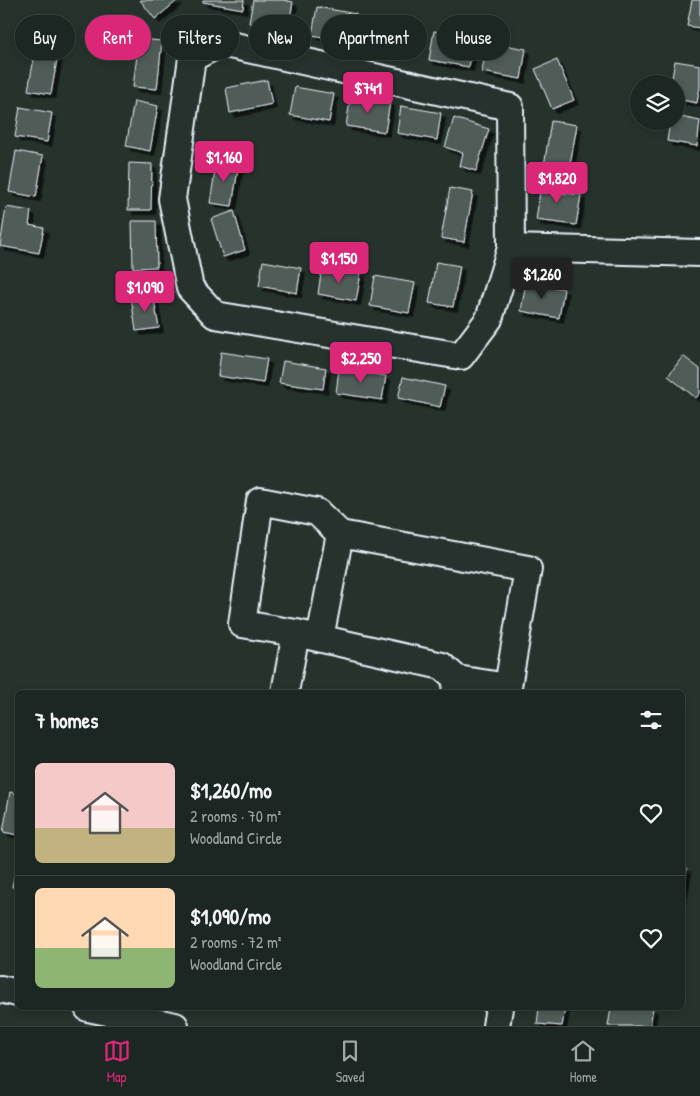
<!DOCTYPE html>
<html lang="en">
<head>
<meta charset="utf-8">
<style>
	:root { --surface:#1c2622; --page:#29322f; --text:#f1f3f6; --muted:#a0a5a5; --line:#3a4340; --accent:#db2777 }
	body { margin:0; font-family:"Patrick Hand",sans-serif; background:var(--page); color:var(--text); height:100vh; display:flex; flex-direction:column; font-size:19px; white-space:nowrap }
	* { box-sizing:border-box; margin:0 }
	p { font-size:16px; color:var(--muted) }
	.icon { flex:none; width:28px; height:28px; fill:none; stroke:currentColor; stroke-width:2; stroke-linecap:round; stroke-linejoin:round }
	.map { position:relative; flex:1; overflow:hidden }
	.details { position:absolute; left:15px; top:690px; width:670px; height:320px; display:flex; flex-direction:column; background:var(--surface); border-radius:8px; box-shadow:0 2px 8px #0003,0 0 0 1px var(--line) }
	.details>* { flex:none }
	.hud { position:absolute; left:15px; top:15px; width:670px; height:45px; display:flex; gap:10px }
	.buttons { position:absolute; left:630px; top:75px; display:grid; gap:10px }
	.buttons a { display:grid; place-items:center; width:55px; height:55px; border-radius:50%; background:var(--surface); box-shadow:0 2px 8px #0003,0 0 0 1px var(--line); font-size:25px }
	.price { position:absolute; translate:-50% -42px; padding:0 11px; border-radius:5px; background:var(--accent); color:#fff; font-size:16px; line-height:32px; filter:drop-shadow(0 1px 2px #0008) }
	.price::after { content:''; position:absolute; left:50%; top:30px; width:15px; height:11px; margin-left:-8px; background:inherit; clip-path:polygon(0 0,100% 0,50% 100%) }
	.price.current { background:#222; color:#fff }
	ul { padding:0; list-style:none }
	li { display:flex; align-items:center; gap:15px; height:125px; padding:0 20px }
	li+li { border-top:1px solid var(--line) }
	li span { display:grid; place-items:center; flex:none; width:140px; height:100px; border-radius:8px; color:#555 }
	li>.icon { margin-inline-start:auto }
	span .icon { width:60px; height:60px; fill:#fffc; stroke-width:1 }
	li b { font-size:21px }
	h2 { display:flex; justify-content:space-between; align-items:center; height:60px; padding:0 20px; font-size:21px }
	.tag { padding:0 18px; border-radius:22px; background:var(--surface); box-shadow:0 2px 8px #0003,0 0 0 1px var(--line); font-size:18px; line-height:45px }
	.tag.current { background:var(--accent); color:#fff }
	.dock { display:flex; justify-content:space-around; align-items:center; height:70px; border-top:1px solid var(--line); background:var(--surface); font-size:14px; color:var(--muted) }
	.dock a { display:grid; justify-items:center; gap:2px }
	.dock .current { color:var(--accent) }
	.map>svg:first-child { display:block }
	.building { fill:#505c59; stroke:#e8f1f8; filter:url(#shadow) }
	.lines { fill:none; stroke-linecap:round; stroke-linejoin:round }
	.minor-casing { stroke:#e8f1f8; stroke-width:30 }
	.minor { stroke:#26332d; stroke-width:26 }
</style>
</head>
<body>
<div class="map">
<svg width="700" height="1026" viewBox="0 0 700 1026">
	<defs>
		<filter id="shadow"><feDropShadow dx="4.5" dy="4.5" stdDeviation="0" flood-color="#0009"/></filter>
	</defs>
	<rect width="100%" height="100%" fill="#26332d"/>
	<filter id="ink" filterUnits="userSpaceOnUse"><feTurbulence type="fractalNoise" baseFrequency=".02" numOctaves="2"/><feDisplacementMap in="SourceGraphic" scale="10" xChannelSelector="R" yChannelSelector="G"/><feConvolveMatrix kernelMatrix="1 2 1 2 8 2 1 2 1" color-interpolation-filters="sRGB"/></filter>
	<g filter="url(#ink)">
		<path class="building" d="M140 0H178L155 19Z
			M203 0H244L243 9 203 2Z
			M253 0H283L293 2 288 29 249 23Z
			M692 0H700V28L687 26Z
			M317 7 356 14 351 42 312 35Z
			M375 19 415 26 410 53 370 46Z
			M434 31 474 38 469 67 429 60Z
			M38 38 60 42 51 94 28 90Z
			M139 39 162 41 157 89 133 87Z
			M487 42 526 49 521 79 482 72Z
			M557 60 574 100 552 109 535 69Z
			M675 61 700 65V87L697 103 676 99V84H671Z
			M267 80 272 104 230 113 226 88Z
			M295 87 334 94 329 122 290 115Z
			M351 95 390 102 385 132 346 126Z
			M134 101 158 106 150 151 126 146Z
			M401 106 441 113 437 140 397 133Z
			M20 107 52 113 47 142 15 137Z
			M676 116 700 121 697 146 667 141 670 121H676Z
			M454 118 489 129 476 171 460 166 463 153 445 147Z
			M551 121 577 125 569 170 544 166Z
			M16 151 43 156 36 197 9 192Z
			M217 159 239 163 232 206 210 203Z
			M129 163 152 164 151 210H128Z
			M542 177 561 180 559 193 581 195 576 225 536 220Z
			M450 188 473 192 464 242 441 238Z
			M6 207 31 211 29 225 44 228 39 253 0 246Z
			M234 211 245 250 223 257 211 219Z
			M132 221H156L157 267 133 268Z
			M263 261 301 268 297 293 259 286Z
			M436 262 460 266 453 307 429 303Z
			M322 267 361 273 356 301 318 294Z
			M375 276 415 283 409 313 370 306Z
			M526 282 564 289 559 318 521 311Z
			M153 294 159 328 136 331 131 297Z
			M221 352 267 359 263 383 218 376Z
			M683 356 700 369V393L696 398 668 376Z
			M283 361 326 368 323 389 279 383Z
			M339 369 386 376 382 400 336 393Z
			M403 377 445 386 440 407 398 398Z
			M10 792 18 794V835L3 832Z
			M18 858V888L12 887Z
			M682 867 687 868 682 899Z
			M539 1008H565L562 1026 537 1024Z
			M611 1008H653L650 1026H608Z"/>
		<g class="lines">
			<defs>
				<path id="minor" d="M221 43 510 107 511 248 489 319 461 356 215 315 190 288 172 199 192 58Z
					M511 248 700 253
					M296 633 242 624 260 501 317 512 340 534
					M320 638 340 534 528 569 507 692
					M457 679 508 687
					M285 692 296 633 442 666 457 679 455 692
					M0 989 18 993
					M88 1008 175 1026
					M496 1026 499 1008"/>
			</defs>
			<use href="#minor" class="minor-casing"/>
			<use href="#minor" class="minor"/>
		</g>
	</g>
</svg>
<div class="buttons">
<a><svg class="icon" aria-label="layers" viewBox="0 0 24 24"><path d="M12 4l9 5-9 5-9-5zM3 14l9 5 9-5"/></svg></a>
</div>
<b class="price" style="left:368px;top:114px">$741</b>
<b class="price" style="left:224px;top:183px">$1,160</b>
<b class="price" style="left:557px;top:204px">$1,820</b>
<b class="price" style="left:339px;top:284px">$1,150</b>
<b class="price current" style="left:542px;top:300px">$1,260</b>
<b class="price" style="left:145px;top:313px">$1,090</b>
<b class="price" style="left:361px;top:384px">$2,250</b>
<div class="hud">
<a class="tag">Buy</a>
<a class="tag current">Rent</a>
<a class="tag">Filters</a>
<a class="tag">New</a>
<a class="tag">Apartment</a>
<a class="tag">House</a>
</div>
<section class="details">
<h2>7 homes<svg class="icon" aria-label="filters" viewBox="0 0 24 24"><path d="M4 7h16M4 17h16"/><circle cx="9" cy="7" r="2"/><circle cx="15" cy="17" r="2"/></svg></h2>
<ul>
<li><span style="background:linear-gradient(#f6c9c9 65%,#c2b280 0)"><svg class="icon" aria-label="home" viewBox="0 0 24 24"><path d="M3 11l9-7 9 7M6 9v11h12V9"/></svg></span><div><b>$1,260/mo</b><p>2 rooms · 70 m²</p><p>Woodland Circle</p></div><svg class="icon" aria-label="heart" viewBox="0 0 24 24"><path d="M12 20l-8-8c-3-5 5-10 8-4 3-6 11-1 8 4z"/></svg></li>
<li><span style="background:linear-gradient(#ffd9b3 60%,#8fb573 0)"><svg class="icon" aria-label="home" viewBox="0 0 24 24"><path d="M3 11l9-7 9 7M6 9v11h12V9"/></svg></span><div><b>$1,090/mo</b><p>2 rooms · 72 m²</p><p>Woodland Circle</p></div><svg class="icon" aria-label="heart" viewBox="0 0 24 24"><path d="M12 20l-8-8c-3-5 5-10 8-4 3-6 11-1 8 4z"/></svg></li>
</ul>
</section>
</div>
<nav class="dock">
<a class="current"><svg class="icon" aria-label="map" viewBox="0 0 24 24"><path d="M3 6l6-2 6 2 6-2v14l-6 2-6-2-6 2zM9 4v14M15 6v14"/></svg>Map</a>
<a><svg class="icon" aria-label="saved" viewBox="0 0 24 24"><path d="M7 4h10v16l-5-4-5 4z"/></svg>Saved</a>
<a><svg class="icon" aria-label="home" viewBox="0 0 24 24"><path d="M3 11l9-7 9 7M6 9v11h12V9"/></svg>Home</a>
</nav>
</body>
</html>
